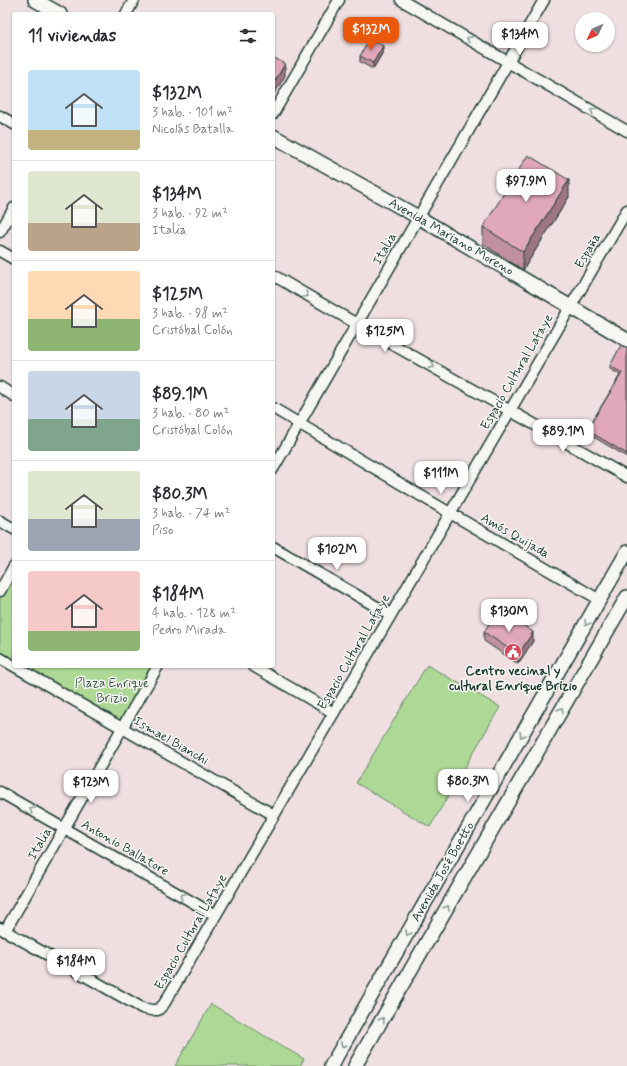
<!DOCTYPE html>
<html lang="es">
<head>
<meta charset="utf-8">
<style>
	:root { --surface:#fff; --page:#f7f7f7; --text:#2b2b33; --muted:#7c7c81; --line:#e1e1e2; --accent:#ea580c }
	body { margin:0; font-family:Mynerve,sans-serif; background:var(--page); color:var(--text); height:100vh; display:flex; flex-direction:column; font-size:15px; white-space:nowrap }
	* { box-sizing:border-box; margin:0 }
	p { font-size:13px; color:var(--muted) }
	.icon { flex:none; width:22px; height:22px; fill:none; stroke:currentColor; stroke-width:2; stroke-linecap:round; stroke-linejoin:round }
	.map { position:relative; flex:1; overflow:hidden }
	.details { position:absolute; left:12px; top:12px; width:263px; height:656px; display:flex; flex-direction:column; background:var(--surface); border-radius:4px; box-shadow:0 1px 3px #0004 }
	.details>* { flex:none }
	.needle { width:26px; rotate:226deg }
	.controls { position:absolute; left:575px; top:12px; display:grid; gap:8px }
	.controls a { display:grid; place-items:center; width:40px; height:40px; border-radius:50%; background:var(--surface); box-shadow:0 1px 3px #0004; font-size:20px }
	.price { position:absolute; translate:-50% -34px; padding:0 9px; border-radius:8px; background:#fff; color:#222; font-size:13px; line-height:26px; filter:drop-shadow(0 1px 2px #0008) }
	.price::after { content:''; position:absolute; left:50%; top:24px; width:12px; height:9px; margin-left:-6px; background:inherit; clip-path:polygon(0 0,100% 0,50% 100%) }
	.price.on { background:var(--accent); color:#fff }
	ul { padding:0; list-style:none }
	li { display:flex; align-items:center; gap:12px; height:100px; padding:0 16px }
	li+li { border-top:1px solid var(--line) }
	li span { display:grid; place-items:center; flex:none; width:112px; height:80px; border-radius:4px; color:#555 }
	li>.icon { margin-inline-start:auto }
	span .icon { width:48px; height:48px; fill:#fffc; stroke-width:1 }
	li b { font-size:17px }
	h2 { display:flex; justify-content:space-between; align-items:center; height:48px; padding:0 16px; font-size:17px }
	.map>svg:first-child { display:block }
	.green { fill:#aed896; stroke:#668a65 }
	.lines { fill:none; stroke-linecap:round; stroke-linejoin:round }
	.minor-casing { stroke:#1f3d34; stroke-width:13 }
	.major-casing { stroke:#1f3d34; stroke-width:16 }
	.minor { stroke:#f6f6f2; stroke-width:10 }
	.major { stroke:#f6f6f2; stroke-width:13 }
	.wall { fill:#c190a0; stroke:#1f3d34 }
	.shaded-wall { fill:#9d7682; stroke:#1f3d34 }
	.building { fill:#e0a8ba; stroke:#1f3d34 }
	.oneway { stroke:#8a9a93 }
	.labels { text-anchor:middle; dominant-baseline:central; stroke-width:3; stroke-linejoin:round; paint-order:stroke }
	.street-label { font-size:13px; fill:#1f3d34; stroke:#f6f6f2 }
	.poi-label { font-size:13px; font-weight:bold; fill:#1f3d34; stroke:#f6f6f2 }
	.park-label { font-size:13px; fill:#3c5c48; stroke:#f6f6f2 }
</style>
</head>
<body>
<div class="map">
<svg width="627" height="1066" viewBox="0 0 627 1066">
	<rect width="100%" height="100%" fill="#efdfe1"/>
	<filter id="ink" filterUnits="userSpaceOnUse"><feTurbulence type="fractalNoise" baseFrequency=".025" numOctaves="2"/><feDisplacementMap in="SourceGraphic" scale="8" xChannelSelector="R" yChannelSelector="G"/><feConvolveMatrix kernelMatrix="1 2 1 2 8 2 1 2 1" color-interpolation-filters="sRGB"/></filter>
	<g filter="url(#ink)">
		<path class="green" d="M14 572V663L0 655V597Z
			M427 665 500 707 430 827 356 783Z
			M19 666H154L121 725Z
			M211 1004 304 1059 300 1066H175Z"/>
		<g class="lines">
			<defs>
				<path id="minor" d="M401 0 627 131
					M126 14 134 0
					M273 114 339 0
					M0 116 14 124
					M0 232 14 208
					M0 251 14 259
					M273 275C390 345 509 409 627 477
					M0 387 14 396
					M273 408 450 513 600 600
					M273 469 544 0
					M0 521 14 529
					M273 547 391 615
					M0 591 14 566
					M0 658 14 666
					M14 666 274 815
					M253 666 334 713
					M0 792 215 915
					M0 928 142 1008 151 1010H158L164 1004 627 210
					M5 931 158 666"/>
				<path id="major" d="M35 0 60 14
					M273 136 418 217 627 340
					M331 1066 627 552
					M355 1066 627 597"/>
			</defs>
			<use href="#minor" class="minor-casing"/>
			<use href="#major" class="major-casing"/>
			<use href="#minor" class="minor"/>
			<use href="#major" class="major"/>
		</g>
		<path class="wall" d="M383 52 373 69 360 62V56Z
			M569 197 523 270 483 244V227Z
			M627 349V457L587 433V430L620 375 610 369V366Z
			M493 624 533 641 518 664 484 641V632Z"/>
		<path class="shaded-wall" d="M383 46V52L373 69V63Z
			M285 64V76L273 96V84Z
			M569 180V197L523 270V252Z
			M533 632V641L518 664V655Z"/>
		<path class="building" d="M370 38 383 46 373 63 360 56Z
			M273 57 285 64 273 84Z
			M528 155 569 180 523 252 483 227Z
			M621 345 627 349V454L587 430 622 373 610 366Z
			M502 611 533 632 518 655 484 632 490 622 493 624Z"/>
		<defs><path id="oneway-chevron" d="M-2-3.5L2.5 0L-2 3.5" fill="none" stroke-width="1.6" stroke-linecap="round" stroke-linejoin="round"/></defs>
		<g class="oneway">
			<use href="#oneway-chevron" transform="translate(469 39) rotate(-150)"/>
			<use href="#oneway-chevron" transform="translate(593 111) rotate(-150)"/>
			<use href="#oneway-chevron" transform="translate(306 295) rotate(31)"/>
			<use href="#oneway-chevron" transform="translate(432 366) rotate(29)"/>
			<use href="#oneway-chevron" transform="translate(587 623) rotate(120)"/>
			<use href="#oneway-chevron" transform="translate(561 710) rotate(-60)"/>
			<use href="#oneway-chevron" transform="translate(522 735) rotate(120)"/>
			<use href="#oneway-chevron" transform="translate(32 810) rotate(-150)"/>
			<use href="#oneway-chevron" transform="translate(182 896) rotate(-150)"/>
			<use href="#oneway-chevron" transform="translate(447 908) rotate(-60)"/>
			<use href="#oneway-chevron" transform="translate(408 933) rotate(120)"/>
			<use href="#oneway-chevron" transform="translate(382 1020) rotate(-60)"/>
			<use href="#oneway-chevron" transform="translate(343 1045) rotate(120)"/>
		</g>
	</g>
	<defs>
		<symbol id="civic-disc" viewBox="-11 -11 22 22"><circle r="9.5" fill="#d1495b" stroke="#f6f6f2"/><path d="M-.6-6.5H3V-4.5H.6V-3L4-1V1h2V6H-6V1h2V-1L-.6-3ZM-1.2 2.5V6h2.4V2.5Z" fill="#fff"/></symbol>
	</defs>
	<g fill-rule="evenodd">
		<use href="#civic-disc" x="503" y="642" width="20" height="20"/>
	</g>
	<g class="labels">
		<g class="street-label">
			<text transform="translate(451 237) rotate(30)">Avenida Mariano Moreno</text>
			<text transform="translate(385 249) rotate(-60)">Italia</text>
			<text transform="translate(588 251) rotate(-60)">España</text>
			<text transform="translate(517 372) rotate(-60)">Espacio Cultural Lafaye</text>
			<text transform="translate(515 536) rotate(30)">Amós Quijada</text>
			<text transform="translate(354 652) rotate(-60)">Espacio Cultural Lafaye</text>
			<text transform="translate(171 741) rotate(30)">Ismael Bianchi</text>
			<text transform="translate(40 844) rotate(-60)">Italia</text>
			<text transform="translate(125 848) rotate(30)">Antonio Ballatore</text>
			<text transform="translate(443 872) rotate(-60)">Avenida José Boetto</text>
			<text transform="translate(191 932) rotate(-60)">Espacio Cultural Lafaye</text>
		</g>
		<g class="poi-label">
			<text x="513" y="671">Centro vecinal y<tspan x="513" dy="15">cultural Enrique Brizio</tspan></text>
		</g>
		<g class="park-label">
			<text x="112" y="683">Plaza Enrique<tspan x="112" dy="15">Brizio</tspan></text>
		</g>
	</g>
</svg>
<div class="controls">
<a><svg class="needle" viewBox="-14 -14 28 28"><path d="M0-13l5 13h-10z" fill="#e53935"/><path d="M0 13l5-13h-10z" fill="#7c7c81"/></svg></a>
</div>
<b class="price on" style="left:371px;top:51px">$132M</b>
<b class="price" style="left:520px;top:56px">$134M</b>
<b class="price" style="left:526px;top:203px">$97.9M</b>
<b class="price" style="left:385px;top:353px">$125M</b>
<b class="price" style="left:563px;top:453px">$89.1M</b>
<b class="price" style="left:441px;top:495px">$111M</b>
<b class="price" style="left:337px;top:571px">$102M</b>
<b class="price" style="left:509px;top:633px">$130M</b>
<b class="price" style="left:468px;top:803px">$80.3M</b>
<b class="price" style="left:91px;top:804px">$123M</b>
<b class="price" style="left:76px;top:983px">$184M</b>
<section class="details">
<h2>11 viviendas<svg class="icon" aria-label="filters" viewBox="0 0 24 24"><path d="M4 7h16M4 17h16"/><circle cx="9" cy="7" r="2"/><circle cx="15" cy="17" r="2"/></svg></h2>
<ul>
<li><span style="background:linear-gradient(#bfe0f5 75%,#c2b280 0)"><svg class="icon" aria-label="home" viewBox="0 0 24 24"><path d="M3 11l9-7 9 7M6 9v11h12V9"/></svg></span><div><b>$132M</b><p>3 hab. · 101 m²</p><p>Nicolás Batalla</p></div></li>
<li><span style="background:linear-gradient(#dfe7d0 65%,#b9a48a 0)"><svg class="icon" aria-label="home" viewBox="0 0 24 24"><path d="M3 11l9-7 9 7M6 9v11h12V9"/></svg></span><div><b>$134M</b><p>3 hab. · 92 m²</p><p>Italia</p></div></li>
<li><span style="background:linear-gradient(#ffd9b3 60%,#8fb573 0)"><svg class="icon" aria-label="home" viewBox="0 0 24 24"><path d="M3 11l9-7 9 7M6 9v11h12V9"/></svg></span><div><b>$125M</b><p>3 hab. · 98 m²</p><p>Cristóbal Colón</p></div></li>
<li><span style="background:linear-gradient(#c9d6e8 60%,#7fa58c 0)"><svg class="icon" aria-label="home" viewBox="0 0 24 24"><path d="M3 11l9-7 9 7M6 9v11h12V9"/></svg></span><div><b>$89.1M</b><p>3 hab. · 80 m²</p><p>Cristóbal Colón</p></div></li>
<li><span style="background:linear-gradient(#dfe7d0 60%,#9aa5b1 0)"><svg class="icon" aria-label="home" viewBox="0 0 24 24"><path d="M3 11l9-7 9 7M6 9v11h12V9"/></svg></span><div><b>$80.3M</b><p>3 hab. · 74 m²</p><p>Piso</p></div></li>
<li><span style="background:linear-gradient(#f6c9c9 75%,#8fb573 0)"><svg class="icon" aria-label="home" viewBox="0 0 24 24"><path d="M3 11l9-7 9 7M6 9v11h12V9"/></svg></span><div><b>$184M</b><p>4 hab. · 128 m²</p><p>Pedro Mirada</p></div></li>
</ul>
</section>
</div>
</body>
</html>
